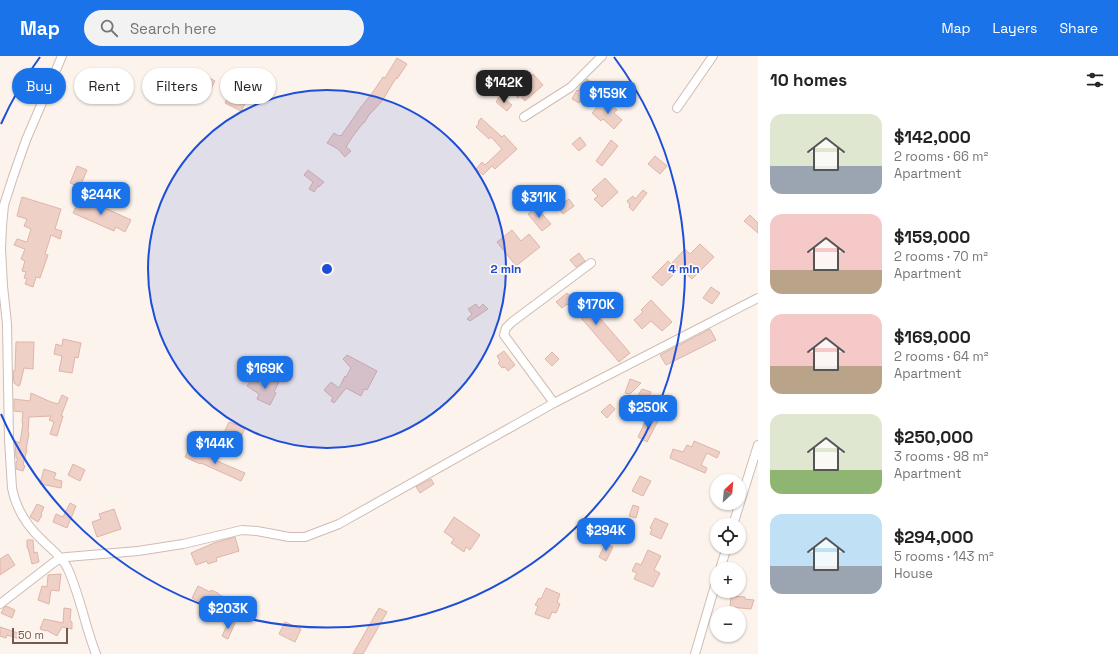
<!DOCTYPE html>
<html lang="en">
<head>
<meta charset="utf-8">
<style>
	:root { --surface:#fff; --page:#f2f2f2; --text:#222; --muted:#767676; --accent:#1a73e8 }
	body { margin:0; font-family:"Space Grotesk",sans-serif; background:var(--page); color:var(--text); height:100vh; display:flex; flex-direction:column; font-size:15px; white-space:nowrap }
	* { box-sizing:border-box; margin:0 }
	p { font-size:13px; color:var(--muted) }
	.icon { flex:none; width:22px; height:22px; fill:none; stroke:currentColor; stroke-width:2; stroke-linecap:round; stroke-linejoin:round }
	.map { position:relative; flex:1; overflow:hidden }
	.drawer { display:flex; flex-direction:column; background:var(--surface); width:360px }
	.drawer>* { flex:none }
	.guide { position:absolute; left:12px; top:12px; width:380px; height:36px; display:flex; gap:8px }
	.needle { width:26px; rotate:26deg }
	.fabs { position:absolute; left:710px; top:418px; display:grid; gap:8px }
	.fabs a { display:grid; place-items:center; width:36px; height:36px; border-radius:50%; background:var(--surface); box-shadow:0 1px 3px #0004; font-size:20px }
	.scale { position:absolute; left:12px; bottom:10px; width:56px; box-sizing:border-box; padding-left:4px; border:2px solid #745851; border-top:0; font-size:11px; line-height:14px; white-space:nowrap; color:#745851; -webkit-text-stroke:3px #fef7f2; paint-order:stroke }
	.price { position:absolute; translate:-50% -34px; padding:0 9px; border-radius:8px; background:var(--accent); color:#fff; font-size:13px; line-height:26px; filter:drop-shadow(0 1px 2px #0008) }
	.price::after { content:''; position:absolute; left:50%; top:24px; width:12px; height:9px; margin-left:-6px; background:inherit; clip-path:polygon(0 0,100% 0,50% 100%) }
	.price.current { background:#222; color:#fff }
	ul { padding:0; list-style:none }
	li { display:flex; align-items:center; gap:12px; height:100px; padding:0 12px }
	li span { display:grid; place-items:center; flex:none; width:112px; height:80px; border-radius:12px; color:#555 }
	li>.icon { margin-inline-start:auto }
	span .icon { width:48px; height:48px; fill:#fffc; stroke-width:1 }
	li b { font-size:17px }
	h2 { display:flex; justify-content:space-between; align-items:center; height:48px; padding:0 12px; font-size:17px }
	.tag { padding:0 14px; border-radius:18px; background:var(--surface); box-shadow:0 1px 3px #0004; font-size:14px; line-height:36px }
	.tag.current { background:var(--accent); color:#fff }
	header { display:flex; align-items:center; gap:24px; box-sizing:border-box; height:56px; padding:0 20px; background:var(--accent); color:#fff }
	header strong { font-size:19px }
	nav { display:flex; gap:22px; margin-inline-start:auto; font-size:14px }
	.search { width:280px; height:36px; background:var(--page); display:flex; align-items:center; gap:10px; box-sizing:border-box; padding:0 14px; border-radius:22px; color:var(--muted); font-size:15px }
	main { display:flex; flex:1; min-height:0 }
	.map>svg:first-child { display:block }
	.building { fill:#eed0c6; stroke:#dfb5a8 }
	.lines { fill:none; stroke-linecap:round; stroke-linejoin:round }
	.street-casing { stroke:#cfbcb5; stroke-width:10 }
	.street { stroke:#fff; stroke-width:8 }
	.ring { fill:none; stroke:#1d4ed8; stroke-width:2 }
	.centre { fill:#1d4ed8; stroke:#fef7f2; stroke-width:2 }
	.ring-label { font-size:12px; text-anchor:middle; font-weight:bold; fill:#1d4ed8; stroke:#fef7f2; stroke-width:3.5; stroke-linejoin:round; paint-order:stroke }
</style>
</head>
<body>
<header>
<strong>Map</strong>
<div class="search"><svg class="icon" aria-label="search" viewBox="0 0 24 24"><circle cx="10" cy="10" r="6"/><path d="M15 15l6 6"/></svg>Search here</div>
<nav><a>Map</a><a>Layers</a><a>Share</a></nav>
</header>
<main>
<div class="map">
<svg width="758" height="598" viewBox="0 0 758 598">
	<rect width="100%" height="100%" fill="#fbf3ec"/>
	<path class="building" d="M397 2 407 8 397 23 396 22 382 45 369 59 364 67H363L353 80 346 91 351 95 345 101 338 93 327 87 334 77 339 80 340 79 341 80 361 51 373 36 383 21 385 22Z
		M199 16 215 25 209 37 193 28Z
		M533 18 543 29 525 45 520 39 518 42 512 36Z
		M587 23 592 27 579 47 572 43 577 34 578 35Z
		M231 35 247 44 241 55 225 47Z
		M500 40 512 49 507 55 496 46Z
		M601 47 606 52 610 48 617 54 614 57 622 64 614 73 603 63 601 65 592 57Z
		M481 62 502 81 504 79 517 93 495 113 492 110 483 119 476 113 482 106 485 109 502 93 491 81 489 83 476 71 479 67 478 66Z
		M580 81 586 89 579 95 572 88Z
		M611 84 618 90 602 110 596 105Z
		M655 100 667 110 660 118 648 108Z
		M77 110 87 114 80 131 70 127Z
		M308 114 324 126 319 131 318 130 314 136 309 133 313 126 304 119Z
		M605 122 618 136 602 151 594 143 598 140 592 134Z
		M643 134 647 137 633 155 629 151 630 149 627 145 633 140 635 143Z
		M22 141 61 153 55 173 62 175 60 183 51 179 45 198 48 199 40 222 36 221 33 231 25 228 27 223 24 222 26 216 22 215 25 205 21 203 25 193 14 189 17 183 27 186 31 173 24 170 27 163 17 160Z
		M81 141 131 164 125 176 116 171 114 175 73 157Z
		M569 143 574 150 563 158 558 151Z
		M536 151 551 168 542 175 528 158Z
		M750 159 758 167V177L744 165Z
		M512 174 521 185 529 178 540 191 516 210 497 186Z
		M700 188 714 201 692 223 680 212 662 230 652 221 668 205 671 208 685 193 690 198Z
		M579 197 585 205 576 211 570 204Z
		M711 231 720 237 712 248 703 242Z
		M567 237 575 246 579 242 599 261 630 297 619 306 583 264 567 248 562 252 556 246Z
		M651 244 672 266 662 275 651 265 642 273 634 264 643 256 641 254Z
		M476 248 479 252 483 248 488 253 470 265 467 263 472 258 468 253Z
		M710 273 716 284 666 309 660 299Z
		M63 283 81 287 78 302 75 301 72 317 59 315 62 300 54 298 56 288 62 290Z
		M16 286H34L33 313 24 312 20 329 18 330 14 327 13 315H15Z
		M504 295 515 309 508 315 505 311 502 312 498 307 500 305 497 300Z
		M552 296 559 303 552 310 545 303Z
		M347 299 377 315 367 334 364 333 361 340 346 332 334 347 331 345 333 342 324 334 331 326 339 332 345 320 346 321 351 312 343 303Z
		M268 320 279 326 274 336 276 337 270 349 257 343 259 338 247 330 252 323 263 330Z
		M630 323 641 327 630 338 625 337Z
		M642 333 651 336 647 345 637 341Z
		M31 337 51 346 58 348 62 339 68 342 61 360H63L57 380 50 378 54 366 49 364 51 360 29 361 28 376 29 377 26 394H27L23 409 25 410 23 415 16 413V407L18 402H16L15 385 20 387 23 367H22L23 356 14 355V343L30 345Z
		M610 348 615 353 607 362 601 356Z
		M648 360 658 365 647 386 638 381Z
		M229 366 245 372 234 398 223 393 229 379 224 377Z
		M694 385 720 396 717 402 707 397 701 409 707 412 705 417 670 402 673 393 683 396 687 389 692 391Z
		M189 393 245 417 241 425 201 407 200 408 185 401Z
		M73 408 85 414 80 425 68 419Z
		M44 413 56 417 54 423 62 425 61 432 40 428Z
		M640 420 651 425 643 440 632 435Z
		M431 423 434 428 420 437 416 431Z
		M70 447 76 450 67 472 53 466 56 458 63 461Z
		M37 448 44 451 41 458 42 459 38 466 30 461Z
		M633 449 639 451 636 462 629 460Z
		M114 453 121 473 97 481 92 466 101 463 99 458Z
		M454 461 480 479 470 494 466 491 464 496 451 487 454 483 444 476Z
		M655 462 668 468 661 483 650 478 652 473 650 472Z
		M235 481 239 495 216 502 217 505 208 508 207 505 196 509 191 497 214 487Z
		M27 484H33L34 497 37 496 39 506 32 508 28 492H27Z
		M605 488 613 491 606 505 599 501Z
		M648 494 661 500 654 514 660 517 653 531 634 523 637 517 632 515 636 507 641 509Z
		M8 498 15 509 0 519V503Z
		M61 518 59 535 51 534 49 548 38 544 42 530 47 531 48 519Z
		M198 530 210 536 211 534 218 537V538L240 550 233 563 192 542Z
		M546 532 560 538 557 546 560 548 556 557 552 556 549 563 535 558 538 550 535 549 539 542 541 543Z
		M731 540 745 541V543L754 544 751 553 730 551Z
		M6 550 15 554 12 562 1 557 4 552Z
		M64 552 71 553 70 565 72 566V573L62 571 57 580 46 574V575L40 573 44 563 63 567Z
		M379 552 387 556 363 598H353Z
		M229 565 235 567 228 583 222 580Z
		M285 566 301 573 295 586 279 578Z
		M0 571 18 577 19 575 25 576 23 584 7 579 6 582 0 580Z"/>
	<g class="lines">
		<defs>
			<path id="street" d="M62 0 26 84 13 121 4 149 2 170 1 193 3 230 7 268 9 384 12 432C16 453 27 470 42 484 51 493 61 500 67 511 80 539 85 570 96 598
				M677 52 713 0
				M524 61 571 31 602 0
				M554 347 504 279 506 272 512 266 591 207
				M733 469 758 389
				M720 513 727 491
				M0 548 53 507 61 502 67 501 138 495 183 488 242 474 257 475 289 481H305L339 468 554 347 758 242
				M695 598 717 523"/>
		</defs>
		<use href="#street" class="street-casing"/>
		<use href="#street" class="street"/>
	</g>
	<circle cx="327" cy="213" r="179" fill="#1d4ed8" fill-opacity=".12"/>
	<g class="ring">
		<circle cx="327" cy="213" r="179"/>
		<path d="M1 68A357 357 0 0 1 40 1M614 1A357 357 0 1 1 1 358"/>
	</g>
	<circle cx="327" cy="213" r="6" class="centre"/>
	<g class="ring-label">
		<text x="506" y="217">2 min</text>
		<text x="684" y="217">4 min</text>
	</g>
</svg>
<div class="fabs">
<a><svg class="needle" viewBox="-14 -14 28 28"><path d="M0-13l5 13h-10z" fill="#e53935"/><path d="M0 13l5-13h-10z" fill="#767676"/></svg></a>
<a><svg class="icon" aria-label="locate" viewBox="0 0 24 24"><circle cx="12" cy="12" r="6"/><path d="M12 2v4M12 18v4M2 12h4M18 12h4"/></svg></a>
<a>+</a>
<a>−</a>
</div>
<div class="scale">50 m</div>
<b class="price current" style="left:504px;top:48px">$142K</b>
<b class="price" style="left:608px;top:59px">$159K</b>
<b class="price" style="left:101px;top:160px">$244K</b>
<b class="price" style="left:539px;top:163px">$311K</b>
<b class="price" style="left:596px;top:270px">$170K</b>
<b class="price" style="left:265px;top:334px">$169K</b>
<b class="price" style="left:648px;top:373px">$250K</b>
<b class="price" style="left:215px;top:409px">$144K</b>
<b class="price" style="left:606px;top:496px">$294K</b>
<b class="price" style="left:228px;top:574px">$203K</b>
<div class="guide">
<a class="tag current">Buy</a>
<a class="tag">Rent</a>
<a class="tag">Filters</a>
<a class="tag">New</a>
</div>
</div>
<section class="drawer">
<h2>10 homes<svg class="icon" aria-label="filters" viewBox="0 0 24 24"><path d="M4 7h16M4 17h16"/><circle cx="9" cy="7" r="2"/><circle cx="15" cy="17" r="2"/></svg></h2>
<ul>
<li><span style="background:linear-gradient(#dfe7d0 65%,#9aa5b1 0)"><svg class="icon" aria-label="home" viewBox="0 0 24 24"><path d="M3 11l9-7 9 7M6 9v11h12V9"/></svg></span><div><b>$142,000</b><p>2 rooms · 66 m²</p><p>Apartment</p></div></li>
<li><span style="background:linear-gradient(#f6c9c9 70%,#b9a48a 0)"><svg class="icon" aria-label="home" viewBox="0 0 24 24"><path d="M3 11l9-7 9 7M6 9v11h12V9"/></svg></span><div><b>$159,000</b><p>2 rooms · 70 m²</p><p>Apartment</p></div></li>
<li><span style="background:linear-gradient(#f6c9c9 65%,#b9a48a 0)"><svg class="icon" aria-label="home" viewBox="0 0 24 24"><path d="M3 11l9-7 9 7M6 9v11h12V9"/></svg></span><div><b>$169,000</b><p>2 rooms · 64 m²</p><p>Apartment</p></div></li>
<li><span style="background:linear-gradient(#dfe7d0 70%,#8fb573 0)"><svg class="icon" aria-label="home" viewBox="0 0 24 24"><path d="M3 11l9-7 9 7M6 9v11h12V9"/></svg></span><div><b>$250,000</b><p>3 rooms · 98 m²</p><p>Apartment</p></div></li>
<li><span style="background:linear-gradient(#bfe0f5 65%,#9aa5b1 0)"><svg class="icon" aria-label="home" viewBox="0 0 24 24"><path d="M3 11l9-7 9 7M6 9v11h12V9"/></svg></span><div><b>$294,000</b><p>5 rooms · 143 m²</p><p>House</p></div></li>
</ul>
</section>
</main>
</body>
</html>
